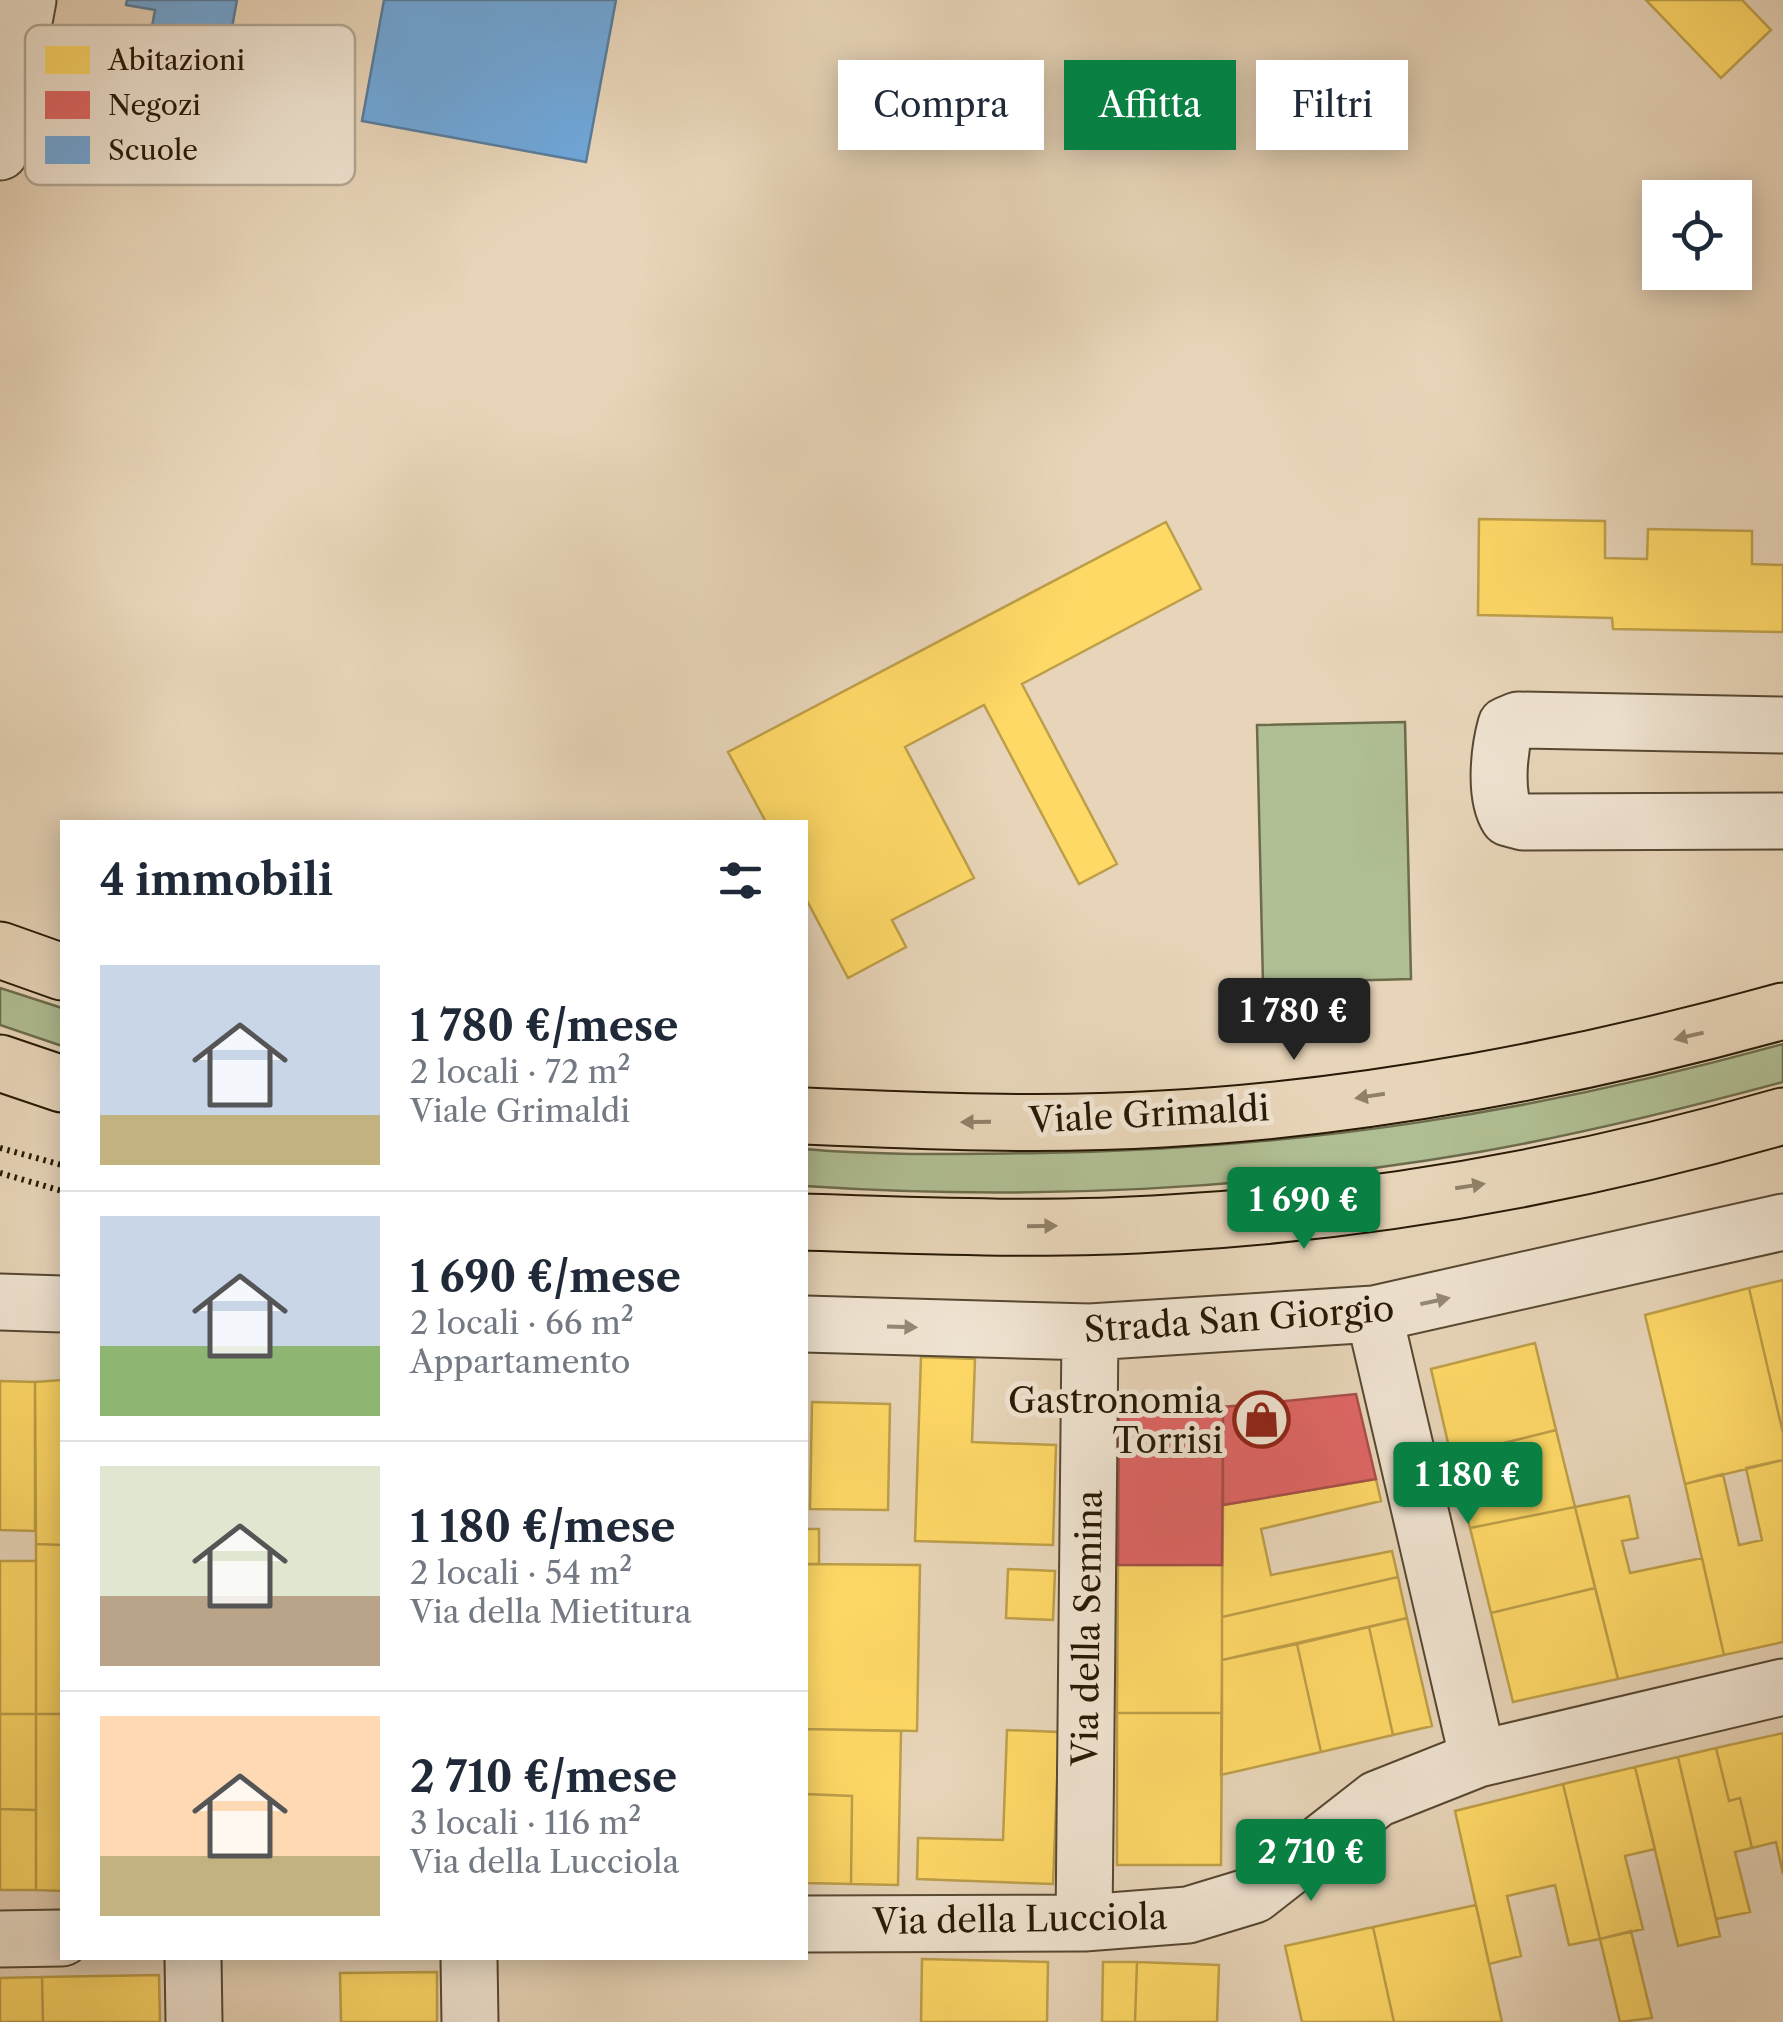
<!DOCTYPE html>
<html lang="it">
<head>
<meta charset="utf-8">
<style>
	:root { --surface:#fff; --page:#f6f6f7; --text:#1f2937; --muted:#747a83; --line:#e0e1e3; --accent:#0b8043 }
	body { margin:0; font-family:"Libre Caslon Text",serif; background:var(--page); color:var(--text); height:100vh; display:flex; flex-direction:column; font-size:38px; white-space:nowrap }
	* { box-sizing:border-box; margin:0 }
	p { font-size:32px; color:var(--muted) }
	.icon { flex:none; width:55px; height:55px; fill:none; stroke:currentColor; stroke-width:2; stroke-linecap:round; stroke-linejoin:round }
	.map { position:relative; flex:1; overflow:hidden }
	.details { position:absolute; left:60px; top:820px; width:748px; height:1140px; display:flex; flex-direction:column; background:var(--surface); border-radius:0px; box-shadow:0 5px 25px #0003 }
	.details>* { flex:none }
	.hud { position:absolute; left:838px; top:60px; width:795px; height:90px; display:flex; gap:20px }
	.controls { position:absolute; left:1642px; top:180px; display:grid; gap:20px }
	.controls a { display:grid; place-items:center; width:110px; height:110px; border-radius:0px; background:var(--surface); box-shadow:0 5px 25px #0003; font-size:50px }
	.price { position:absolute; translate:-50% -85px; padding:0 22px; border-radius:10px; background:var(--accent); color:#fff; font-size:32px; line-height:65px; filter:drop-shadow(0 2px 5px #0008) }
	.price::after { content:''; position:absolute; left:50%; top:60px; width:30px; height:22px; margin-left:-15px; background:inherit; clip-path:polygon(0 0,100% 0,50% 100%) }
	.price.active { background:#222; color:#fff }
	ul { padding:0; list-style:none }
	li { display:flex; align-items:center; gap:30px; height:250px; padding:0 40px }
	li+li { border-top:2px solid var(--line) }
	li span { display:grid; place-items:center; flex:none; width:280px; height:200px; border-radius:0px; color:#555 }
	li>.icon { margin-inline-start:auto }
	span .icon { width:120px; height:120px; fill:#fffc; stroke-width:1 }
	li b { font-size:42px }
	h2 { display:flex; justify-content:space-between; align-items:center; height:120px; padding:0 40px; font-size:42px }
	.tag { padding:0 35px; border-radius:0px; background:var(--surface); box-shadow:0 5px 25px #0003; font-size:35px; line-height:90px }
	.tag.active { background:var(--accent); color:#fff }
	.map>svg:first-child { display:block }
	.green { fill:#b0be93; stroke:#6c6c4c; stroke-width:2.5 }
	.homes { fill:#ffd966; stroke:#be9f49; stroke-width:2.5 }
	.shops { fill:#e06666; stroke:#a84f49; stroke-width:2.5 }
	.schools { fill:#6fa8dc; stroke:#597d9c; stroke-width:2.5 }
	.lines { fill:none; stroke-linecap:round; stroke-linejoin:round }
	.minor-casing { stroke:#574832; stroke-width:59 }
	.major-casing { stroke:#271905; stroke-width:59 }
	.path { stroke:#271905; stroke-width:6; stroke-dasharray:2.5 5; stroke-linecap:butt }
	.minor { stroke:#f0e4d2; stroke-width:55 }
	.major { stroke:#e8d5b9; stroke-width:55 }
	.oneway { fill:#918068 }
	.oneway2 { fill:#968976 }
	.labels { text-anchor:middle; dominant-baseline:central; stroke-width:10; stroke-linejoin:round; paint-order:stroke }
	.street-label { font-size:35px; fill:#271905; stroke:#f0e4d2 }
	.poi-label { font-size:35px; fill:#271905; stroke:#f0e4d2; text-anchor:end }
	.key { fill:#f0e4d2; stroke:#b4a794; stroke-width:2.5 }
	.key-label { font-size:28px; fill:#271905 }
</style>
</head>
<body>
<div class="map">
<svg width="1783" height="2022" viewBox="0 0 1783 2022">
	<rect width="100%" height="100%" fill="#e8d5b9"/>
	<filter id="stains"><feTurbulence type="fractalNoise" baseFrequency=".002" numOctaves="4"/><feColorMatrix values="0 0 0 0 .2 0 0 0 0 .09 0 0 0 0 .02 0 0 0 .5 -.17"/></filter>
	<radialGradient id="worn" r=".72"><stop offset=".6" stop-color="#630" stop-opacity="0"/><stop offset="1" stop-color="#630" stop-opacity=".3"/></radialGradient>
	<path class="green" d="M1405 722 1411 979 1263 983 1257 725Z
		M0 988 62 1008V1046L0 1025Z
		M1783 1044V1082C1683 1109 1582 1134 1479 1152 1259 1190 1028 1201 805 1186V1149C883 1156 963 1154 1041 1153 1300 1149 1533 1113 1783 1044Z"/>
	<path class="homes" d="M1646 0H1742L1771 30 1721 78Z
		M1479 519 1605 521V558L1647 559 1648 529 1752 531V564L1783 565V632L1613 629 1612 618 1478 615Z
		M1166 522 1201 589 1022 684 1117 864 1079 884 984 705 905 747 974 878 892 920 906 947 848 978 805 897V822H766L728 752Z
		M1783 1280V1433L1749 1288Z
		M1749 1288 1783 1433V1460L1685 1484 1645 1315Z
		M1535 1343 1556 1430 1451 1456 1431 1369Z
		M921 1357 975 1359 972 1442 1056 1445 1053 1545 915 1541Z
		M62 1380V1545L36 1544 35 1382Z
		M0 1381 35 1382V1531L0 1530Z
		M812 1402 890 1404 888 1510 810 1509Z
		M1556 1430 1575 1507 1470 1528 1451 1456Z
		M1783 1460V1642L1724 1655 1685 1484 1723 1474 1739 1545 1762 1540 1746 1468Z
		M1376 1479 1381 1501 1261 1529 1271 1575 1392 1551 1398 1577 1222 1617 1223 1505Z
		M1629 1496 1638 1538 1622 1541 1630 1573 1702 1558 1724 1655 1618 1679 1575 1507Z
		M1575 1507 1595 1588 1491 1613 1470 1528Z
		M805 1529H819V1564H805Z
		M36 1544 62 1545V1714H36Z
		M0 1561H36V1714H0Z
		M805 1564 920 1565 917 1731 805 1729Z
		M1118 1565H1222V1713H1117Z
		M1008 1569 1055 1571 1053 1620 1006 1618Z
		M1398 1577 1407 1618 1222 1660V1617Z
		M1595 1588 1618 1679 1513 1702 1491 1613Z
		M1407 1618 1432 1726 1393 1735 1369 1627Z
		M1369 1627 1393 1735 1321 1752 1297 1644Z
		M1297 1644 1321 1752 1221 1775 1222 1660Z
		M1117 1713H1222L1221 1865H1117Z
		M0 1714H36V1810L0 1809Z
		M36 1714H62V1891L36 1890Z
		M805 1729 901 1731 898 1885 851 1884 852 1796 805 1794Z
		M1007 1730 1059 1732 1053 1884 917 1879 918 1838 1003 1840Z
		M1783 1733V1874L1776 1842 1752 1848 1740 1798 1729 1801 1716 1748Z
		M1716 1748 1729 1801 1740 1798 1752 1848 1735 1852 1750 1912 1716 1919 1678 1757Z
		M1678 1757 1720 1936 1678 1946 1635 1767Z
		M1635 1767 1655 1849 1625 1856 1643 1929 1600 1939 1563 1784Z
		M1563 1784 1600 1939 1569 1945 1555 1885 1507 1896 1521 1956 1489 1964 1455 1811Z
		M805 1794 852 1796 851 1884 805 1883Z
		M0 1809 36 1810V1890H0Z
		M1476 1905 1502 2022H1394L1373 1927Z
		M1373 1927 1394 2022H1302L1285 1946Z
		M1631 1931 1652 2018 1620 2022 1600 1939Z
		M922 1959 1048 1962 1047 2022H921Z
		M1103 1962H1137L1135 2022H1102Z
		M1137 1962 1219 1965 1217 2022H1135Z
		M437 1972V2022H341L340 1973Z
		M159 1975 160 2022H43L42 1977Z
		M42 1977 43 2022H0V1978Z"/>
	<path class="shops" d="M1356 1394 1376 1479 1223 1505V1407Z
		M1119 1407H1223L1222 1565H1118Z"/>
	<path class="schools" d="M127 0H237L231 33 258 38 248 91 144 71 155 10 126 5Z
		M384 0H616L586 162 362 121Z"/>
	<g class="lines">
		<defs>
			<path id="minor" d="M0 152 28 0
				M1783 725 1518 720 1506 725C1499 750 1494 796 1508 818L1523 822 1783 821
				M0 1302 62 1304
				M1374 1314 1478 1759
				M805 1324 1090 1332 1374 1314 1783 1222
				M1084 1923 1090 1332
				M805 1924 1084 1923 1188 1915 1254 1895 1377 1799 1478 1759 1783 1687
				M0 1939 62 1938
				M193 1958 194 2022
				M469 1958 470 2022"/>
			<path id="major" d="M0 950 62 972
				M0 1063 62 1084
				M805 1116C924 1121 1043 1126 1162 1119 1368 1108 1585 1066 1783 1011
				M805 1222C926 1226 1049 1231 1170 1223 1376 1211 1585 1173 1783 1116"/>
		</defs>
		<use href="#minor" class="minor-casing"/>
		<use href="#major" class="major-casing"/>
		<path class="path" d="M0 1148 62 1165
			M0 1173 62 1191"/>
		<use href="#minor" class="minor"/>
		<use href="#major" class="major"/>
	</g>
	<defs><path id="oneway-solid" d="M-6-.8H1V-3.2L6.5 0L1 3.2V.8H-6Z" transform="scale(2.5)"/></defs>
	<g class="oneway">
		<use href="#oneway-solid" transform="translate(1689 1036) rotate(167)"/>
		<use href="#oneway-solid" transform="translate(1370 1096) rotate(171)"/>
		<use href="#oneway-solid" transform="translate(976 1122) rotate(179)"/>
		<use href="#oneway-solid" transform="translate(1470 1186) rotate(-9)"/>
		<use href="#oneway-solid" transform="translate(1042 1226) rotate(-1)"/>
	</g>
	<g class="oneway2">
		<use href="#oneway-solid" transform="translate(1435 1301) rotate(-12)"/>
		<use href="#oneway-solid" transform="translate(902 1327) rotate(2)"/>
	</g>
	<defs>
		<symbol id="shop-ring" viewBox="-11 -11 22 22"><circle r="9.5" fill="#f0e4d2" stroke="#8f2418" stroke-width="1.5"/><path d="M-5-2.5h2.3a2.7 3.5 0 0 1 5.4 0H5L5.5 6h-11ZM-1.5-2.5h3a1.5 2.3 0 0 0-3 0Z" fill="#8f2418"/></symbol>
	</defs>
	<g fill-rule="evenodd">
		<use href="#shop-ring" x="1230" y="1388" width="63" height="63"/>
	</g>
	<g class="labels">
		<g class="street-label">
			<text transform="translate(1149 1114) rotate(-3)">Viale Grimaldi</text>
			<text transform="translate(1239 1319) rotate(-4)">Strada San Giorgio</text>
			<text transform="translate(1087 1628) rotate(-89)">Via della Semina</text>
			<text transform="translate(1020 1919) rotate(-1)">Via della Lucciola</text>
		</g>
		<g class="poi-label">
			<text x="1223" y="1400">Gastronomia<tspan x="1223" dy="40">Torrisi</tspan></text>
		</g>
	</g>
	<rect x="25" y="25" width="330" height="160" rx="15" class="key"/>
	<rect x="45" y="46" width="45" height="28" fill="#ffd966"/>
	<rect x="45" y="91" width="45" height="28" fill="#e06666"/>
	<rect x="45" y="136" width="45" height="28" fill="#6fa8dc"/>
	<g class="key-label">
		<text x="108" y="70">Abitazioni</text>
		<text x="108" y="115">Negozi</text>
		<text x="108" y="160">Scuole</text>
	</g>
	<rect width="100%" height="100%" filter="url(#stains)"/>
	<rect width="100%" height="100%" fill="url(#worn)"/>
</svg>
<div class="controls">
<a><svg class="icon" aria-label="locate" viewBox="0 0 24 24"><circle cx="12" cy="12" r="6"/><path d="M12 2v4M12 18v4M2 12h4M18 12h4"/></svg></a>
</div>
<b class="price active" style="left:1294px;top:1063px">1 780 €</b>
<b class="price" style="left:1304px;top:1252px">1 690 €</b>
<b class="price" style="left:1468px;top:1527px">1 180 €</b>
<b class="price" style="left:1311px;top:1904px">2 710 €</b>
<div class="hud">
<a class="tag">Compra</a>
<a class="tag active">Affitta</a>
<a class="tag">Filtri</a>
</div>
<section class="details">
<h2>4 immobili<svg class="icon" aria-label="filters" viewBox="0 0 24 24"><path d="M4 7h16M4 17h16"/><circle cx="9" cy="7" r="2"/><circle cx="15" cy="17" r="2"/></svg></h2>
<ul>
<li><span style="background:linear-gradient(#c9d6e8 75%,#c2b280 0)"><svg class="icon" aria-label="home" viewBox="0 0 24 24"><path d="M3 11l9-7 9 7M6 9v11h12V9"/></svg></span><div><b>1 780 €/mese</b><p>2 locali · 72 m²</p><p>Viale Grimaldi</p></div></li>
<li><span style="background:linear-gradient(#c9d6e8 65%,#8fb573 0)"><svg class="icon" aria-label="home" viewBox="0 0 24 24"><path d="M3 11l9-7 9 7M6 9v11h12V9"/></svg></span><div><b>1 690 €/mese</b><p>2 locali · 66 m²</p><p>Appartamento</p></div></li>
<li><span style="background:linear-gradient(#dfe7d0 65%,#b9a48a 0)"><svg class="icon" aria-label="home" viewBox="0 0 24 24"><path d="M3 11l9-7 9 7M6 9v11h12V9"/></svg></span><div><b>1 180 €/mese</b><p>2 locali · 54 m²</p><p>Via della Mietitura</p></div></li>
<li><span style="background:linear-gradient(#ffd9b3 70%,#c2b280 0)"><svg class="icon" aria-label="home" viewBox="0 0 24 24"><path d="M3 11l9-7 9 7M6 9v11h12V9"/></svg></span><div><b>2 710 €/mese</b><p>3 locali · 116 m²</p><p>Via della Lucciola</p></div></li>
</ul>
</section>
</div>
</body>
</html>
